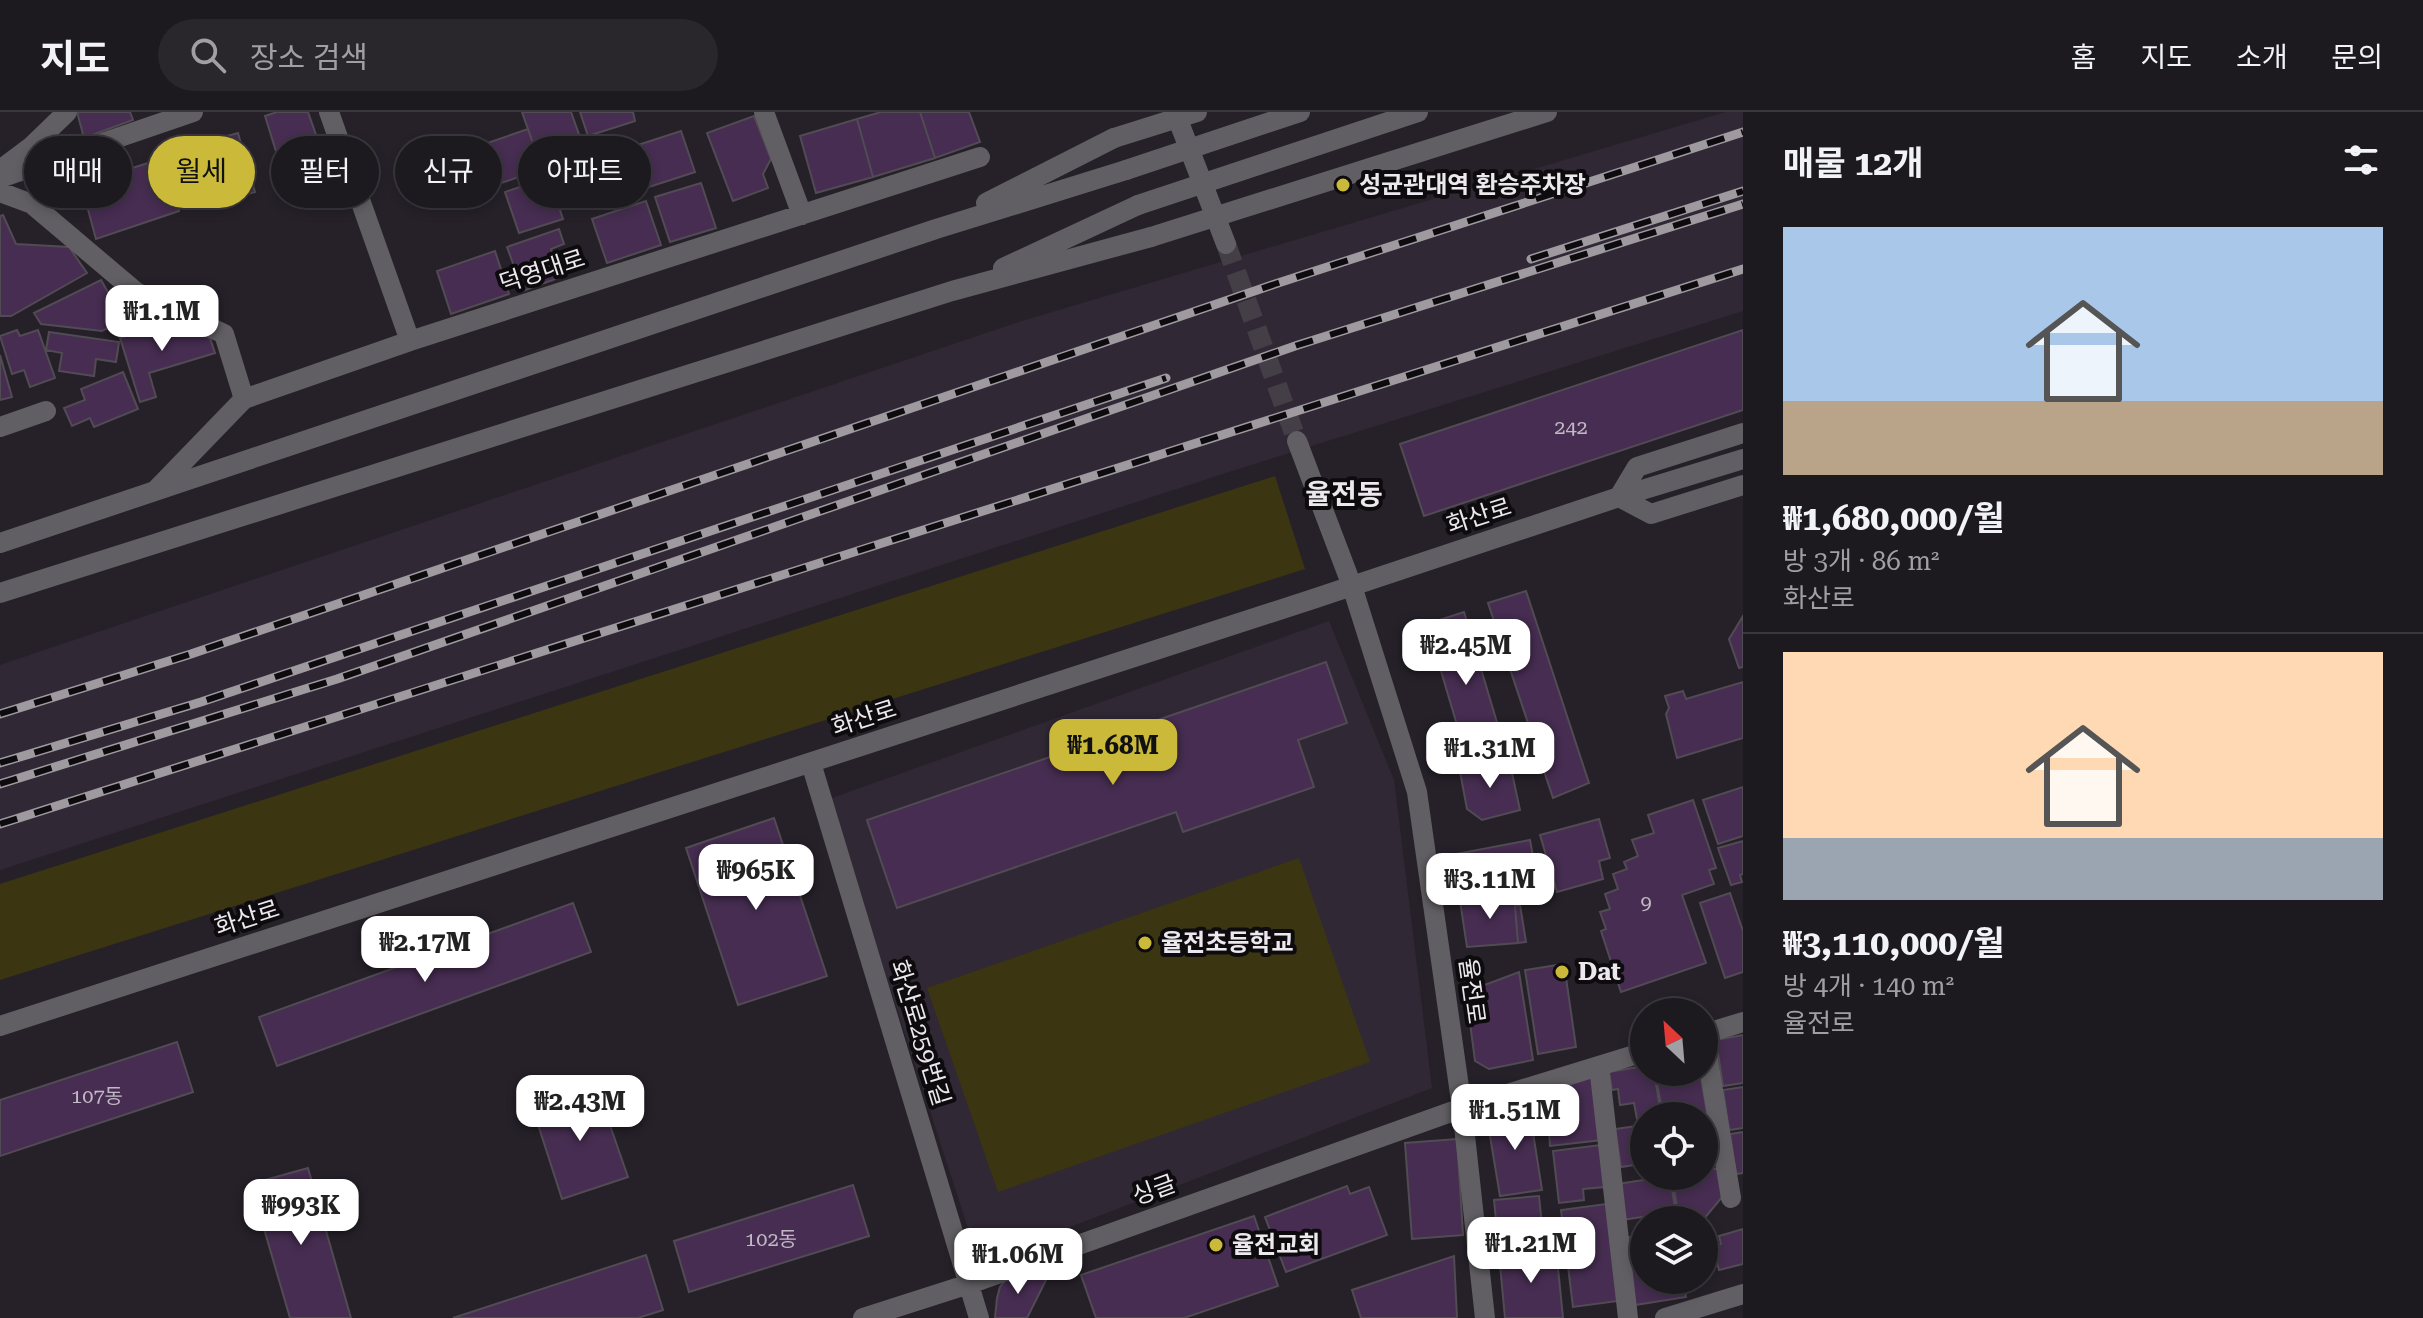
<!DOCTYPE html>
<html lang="ko">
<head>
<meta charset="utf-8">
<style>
	:root { --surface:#1c191f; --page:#29262c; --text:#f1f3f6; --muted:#a0a0a4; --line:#3a383d; --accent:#cbba39 }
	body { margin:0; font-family:"Roboto Serif","Noto Sans KR",serif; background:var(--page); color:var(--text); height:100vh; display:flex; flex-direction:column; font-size:30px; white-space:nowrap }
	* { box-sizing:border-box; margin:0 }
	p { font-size:26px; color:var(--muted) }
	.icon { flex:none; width:44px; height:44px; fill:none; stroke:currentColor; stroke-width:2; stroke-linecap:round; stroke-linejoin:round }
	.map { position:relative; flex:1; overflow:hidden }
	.drawer { display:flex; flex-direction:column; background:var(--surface); width:680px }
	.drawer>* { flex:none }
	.hud { position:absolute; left:24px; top:24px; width:760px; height:72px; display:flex; gap:16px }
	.needle { width:52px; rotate:334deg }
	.tools { position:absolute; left:1630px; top:886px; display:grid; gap:16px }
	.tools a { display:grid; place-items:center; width:88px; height:88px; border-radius:50%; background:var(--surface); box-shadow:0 4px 12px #0003,0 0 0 2px var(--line); font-size:40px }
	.price { position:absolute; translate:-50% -68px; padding:0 18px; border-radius:16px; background:#fff; color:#222; font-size:26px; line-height:52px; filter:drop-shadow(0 2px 4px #0008) }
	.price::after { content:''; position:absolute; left:50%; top:48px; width:24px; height:18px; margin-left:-12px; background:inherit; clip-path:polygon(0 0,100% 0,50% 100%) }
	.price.on { background:var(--accent); color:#111 }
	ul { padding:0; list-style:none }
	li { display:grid; align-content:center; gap:16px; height:424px; padding:0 40px }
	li+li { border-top:2px solid var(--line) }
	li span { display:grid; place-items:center; height:248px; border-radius:0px; color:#555 }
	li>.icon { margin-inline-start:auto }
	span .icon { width:144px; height:144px; fill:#fffc; stroke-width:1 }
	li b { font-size:34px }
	h2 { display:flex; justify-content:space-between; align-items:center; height:96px; padding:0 40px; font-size:34px }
	.chip { padding:0 28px; border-radius:36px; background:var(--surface); box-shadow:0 4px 12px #0003,0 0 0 2px var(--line); font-size:28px; line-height:72px }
	.chip.on { background:var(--accent); color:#111 }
	header { display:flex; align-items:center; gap:48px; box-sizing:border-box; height:112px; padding:0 40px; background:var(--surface); border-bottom:2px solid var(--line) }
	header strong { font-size:38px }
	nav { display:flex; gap:44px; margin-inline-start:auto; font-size:28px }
	.search { width:560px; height:72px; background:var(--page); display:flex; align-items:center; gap:20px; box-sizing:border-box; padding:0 28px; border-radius:44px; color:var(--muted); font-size:30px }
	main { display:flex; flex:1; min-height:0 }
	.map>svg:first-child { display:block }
	.built { fill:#312835 }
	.green { fill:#3b3611 }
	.building { fill:#462d51; stroke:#514b54; stroke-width:2 }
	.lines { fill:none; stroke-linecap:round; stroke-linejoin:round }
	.minor-tunnel { stroke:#443f46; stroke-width:20; stroke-dasharray:20 10; stroke-linecap:butt }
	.minor { stroke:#615f63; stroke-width:20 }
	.rail-casing { stroke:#9e9aa0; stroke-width:9 }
	.rail { stroke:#0e0b0f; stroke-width:6; stroke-dasharray:18; stroke-linecap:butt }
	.minor-bridge { stroke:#615f63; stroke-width:20 }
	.poi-dot { fill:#cbba39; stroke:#0e0b0f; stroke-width:3 }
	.labels { text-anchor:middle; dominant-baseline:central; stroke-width:8; stroke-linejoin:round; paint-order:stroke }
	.number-label { font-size:20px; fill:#c2b9c6 }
	.poi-label { font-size:24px; font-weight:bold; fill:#ece8ed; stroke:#0e0b0f; text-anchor:start }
	.street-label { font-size:24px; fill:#ece8ed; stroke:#0e0b0f }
	.quarter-label { font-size:28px; font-weight:bold; fill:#ece8ed; stroke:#0e0b0f }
</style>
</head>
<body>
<header>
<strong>지도</strong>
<div class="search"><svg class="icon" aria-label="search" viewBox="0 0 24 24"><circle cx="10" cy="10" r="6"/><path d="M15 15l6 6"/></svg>장소 검색</div>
<nav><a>홈</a><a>지도</a><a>소개</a><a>문의</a></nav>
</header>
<main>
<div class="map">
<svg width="1743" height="1206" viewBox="0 0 1743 1206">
	<rect width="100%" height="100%" fill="#262129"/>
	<path class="built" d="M1726 0H1743V199L1232 359 0 758V553L1022 209Z
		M1329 509 1394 668 1432 976 979 1150 829 687Z"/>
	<path class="green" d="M1275 364 1305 457 0 868V772Z
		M1299 746 1370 950 998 1080 927 876Z"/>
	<path class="building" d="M77 0H130L133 8 84 26Z
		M277 0H308L329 60 287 75 265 4Z
		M522 0H571L581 28 537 43Z
		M580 0H633L635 9 588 24Z
		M881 0H920L935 46 873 65 857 7Z
		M920 0H969L980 30 935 46Z
		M754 4 771 47 763 62 768 76 733 89 707 21Z
		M857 7 873 65 816 81 800 24Z
		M528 17 542 57 478 79 464 39Z
		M681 19 695 60 649 75 635 34Z
		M238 21 255 80 193 97 176 38Z
		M627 38 641 76 587 95 574 57Z
		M164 46 179 99 96 127 81 72Z
		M549 65 563 107 519 121 505 80Z
		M701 71 716 116 670 130 655 85Z
		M646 89 661 133 607 151 592 107Z
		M3 103 16 132 69 135 87 161 11 204H0V104Z
		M559 117 564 132 551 137 561 165 523 179 507 135Z
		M495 139 509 182 451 202 437 159Z
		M101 168 124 208 102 219 41 212 34 201Z
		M173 210 210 226 215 241 149 261 156 285 140 290 120 226Z
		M17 218 20 224 38 218 55 266 30 275 24 258 12 262 0 224Z
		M1743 218V298L1424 404 1400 332Z
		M49 220 119 230 116 250 96 247 94 264 59 259 62 241 46 238Z
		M0 243 12 285 0 288Z
		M123 260 138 297 94 315 90 306 72 314 64 296 85 288 81 277Z
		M1526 479 1589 671 1553 686 1488 491Z
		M1464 500 1505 637 1468 650 1427 512Z
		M1743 504V555L1739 556 1729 527Z
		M1326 550 1347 611 1298 628 1314 675 1183 720 1176 700 897 796 867 708Z
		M1743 570V626L1677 646 1666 602 1669 596 1665 584 1683 579 1686 587Z
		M1509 647 1520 698 1482 708 1467 697 1460 660Z
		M1743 675V724L1718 732 1703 688Z
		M1693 688 1716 756 1709 758 1714 772 1682 783 1706 851 1621 880 1601 819 1606 817 1600 800 1610 797 1605 782 1618 777 1613 762 1627 757 1624 750 1638 744 1632 728 1654 721 1648 703Z
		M774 706 827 864 738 893 686 736Z
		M1599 707 1610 746 1599 749 1603 767 1557 780 1540 723Z
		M1530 728 1538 771 1443 788 1435 746Z
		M1743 729V762L1740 763 1742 770 1731 773 1718 736Z
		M1730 781 1743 819V860L1725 866 1700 791Z
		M1514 783 1518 831 1467 835 1460 789Z
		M573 791 591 840 277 954 259 905Z
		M1520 793 1526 830 1518 831 1515 794Z
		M1564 852 1576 935 1538 942 1525 858Z
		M1519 860 1533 948 1489 957 1475 949 1466 880Z
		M1743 923V971L1723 974 1716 928Z
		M177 930 193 980 0 1044V988Z
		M1644 954V960H1654L1661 1002 1637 1007 1634 991 1620 993 1618 977 1612 978 1609 960Z
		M1655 960H1700L1707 1001 1663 1004Z
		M1596 961 1602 1028 1550 1034 1546 977Z
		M1743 975V1016L1729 1018 1723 978Z
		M597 976 628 1065 562 1087 533 997Z
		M1529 995 1542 1078 1500 1084 1488 1012 1501 999Z
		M1706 1003 1711 1039 1704 1040V1004H1701Z
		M1644 1013V1063H1642L1641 1052 1621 1055 1615 1017Z
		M1743 1020V1061L1736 1062 1730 1022Z
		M1457 1027 1463 1123 1412 1127 1405 1031Z
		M1600 1033 1605 1075 1583 1077 1584 1088 1559 1091 1553 1039Z
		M308 1056 351 1206H290L251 1072Z
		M1720 1056 1723 1084 1703 1108H1679L1672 1064H1704V1059Z
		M1670 1064 1677 1108H1662L1661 1102 1622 1108 1617 1072Z
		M853 1073 869 1124 689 1180 674 1129Z
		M1347 1074 1350 1082 1369 1075 1387 1123 1286 1160 1265 1105Z
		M1539 1084 1544 1133 1499 1138 1494 1088Z
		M1606 1092 1618 1189 1573 1195 1561 1098Z
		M1254 1104 1278 1174 1184 1206H1096L1081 1163Z
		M1743 1117V1152L1719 1158 1713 1135 1721 1132 1719 1124Z
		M1644 1123V1168H1683L1686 1185 1635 1193 1624 1126Z
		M1556 1136 1563 1206H1505L1499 1142Z
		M646 1143 663 1198 638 1206H453Z
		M1454 1144 1457 1206H1361L1352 1178Z
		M1025 1160 1046 1168 1027 1206H995L997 1186 1000 1175 1007 1166Z"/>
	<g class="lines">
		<path class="minor-tunnel" d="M1226 132 1297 329"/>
		<path class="minor" d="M329 0 410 229
			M764 0 802 103
			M1175 0 1226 132
			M0 58 32 34 67 0
			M0 66 193 0
			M0 80 32 92 136 180 224 222 244 287
			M986 91 1114 26
			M1003 156 1138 93
			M0 315 46 299
			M1297 329 1352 474 1417 680 1462 996 1485 1206
			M157 377 244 287 410 229 980 45
			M1619 385 1637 355 1743 321
			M1619 385 1651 402 1743 373
			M0 431 936 117 1126 58
			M0 481 952 179 1151 125
			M811 651 979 1206
			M0 914 1310 488 1619 385 1743 347
			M1704 922 1743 910
			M1704 924 1731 1086
			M1599 954 1628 1206
			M863 1206 969 1172 1462 996 1644 940
			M1665 1206 1743 1182"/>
		<defs>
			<path id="rail" d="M1531 147 1743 79
				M0 602 191 542 1275 172 1743 20
				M0 651 201 590 1166 266
				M0 672 337 567 1298 233 1743 92
				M0 712 1743 157"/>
		</defs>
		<use href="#rail" class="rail-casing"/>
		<use href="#rail" class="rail"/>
		<path class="minor-bridge" d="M1114 26 1197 0
			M1126 58 1300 0
			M1138 93 1418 0
			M1151 125 1547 0"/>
	</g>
	<g class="poi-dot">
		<circle cx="1343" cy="73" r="8"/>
		<circle cx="1145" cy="831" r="8"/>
		<circle cx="1562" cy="860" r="8"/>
		<circle cx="1216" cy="1133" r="8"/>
	</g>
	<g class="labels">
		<g class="number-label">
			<text x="1571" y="315">242</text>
			<text x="1646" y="790">9</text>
			<text x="97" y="984">107동</text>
			<text x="771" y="1127">102동</text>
		</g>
		<g class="poi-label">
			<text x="1359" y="73">성균관대역 환승주차장</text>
			<text x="1161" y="831">율전초등학교</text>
			<text x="1578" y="860">Dat</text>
			<text x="1232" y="1133">율전교회</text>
		</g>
		<g class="street-label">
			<text transform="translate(542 159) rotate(-18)">덕영대로</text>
			<text transform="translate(1479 404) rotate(-18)">화산로</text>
			<text transform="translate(864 606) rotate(-18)">화산로</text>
			<text transform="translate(247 806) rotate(-18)">화산로</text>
			<text transform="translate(1472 879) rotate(82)">율전로</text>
			<text transform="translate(920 921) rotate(73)">화산로259번길</text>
			<text transform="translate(1154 1078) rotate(-20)">싱글</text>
		</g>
		<g class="quarter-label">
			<text x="1344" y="382">율전동</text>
		</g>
	</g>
</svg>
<div class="tools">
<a><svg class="needle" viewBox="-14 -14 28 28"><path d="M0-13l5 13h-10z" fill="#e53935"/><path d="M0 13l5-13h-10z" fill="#a0a0a4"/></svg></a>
<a><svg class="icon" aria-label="locate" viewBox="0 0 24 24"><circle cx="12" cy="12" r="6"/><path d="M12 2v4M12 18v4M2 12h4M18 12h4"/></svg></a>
<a><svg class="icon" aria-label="layers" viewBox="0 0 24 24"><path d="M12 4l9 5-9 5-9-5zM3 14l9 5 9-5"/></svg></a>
</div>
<b class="price" style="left:162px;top:241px">₩1.1M</b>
<b class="price" style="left:1466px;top:575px">₩2.45M</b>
<b class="price on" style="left:1113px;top:675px">₩1.68M</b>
<b class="price" style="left:1490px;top:678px">₩1.31M</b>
<b class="price" style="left:756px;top:800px">₩965K</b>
<b class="price" style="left:1490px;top:809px">₩3.11M</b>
<b class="price" style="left:425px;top:872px">₩2.17M</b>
<b class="price" style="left:580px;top:1031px">₩2.43M</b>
<b class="price" style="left:1515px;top:1040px">₩1.51M</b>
<b class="price" style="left:301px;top:1135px">₩993K</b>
<b class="price" style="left:1531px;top:1173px">₩1.21M</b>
<b class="price" style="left:1018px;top:1184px">₩1.06M</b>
<div class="hud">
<a class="chip">매매</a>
<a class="chip on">월세</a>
<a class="chip">필터</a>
<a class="chip">신규</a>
<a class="chip">아파트</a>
</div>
</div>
<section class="drawer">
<h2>매물 12개<svg class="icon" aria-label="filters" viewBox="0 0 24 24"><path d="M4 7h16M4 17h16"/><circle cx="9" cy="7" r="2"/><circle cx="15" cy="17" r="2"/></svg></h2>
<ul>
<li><span style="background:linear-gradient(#a9c7e8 70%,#b9a48a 0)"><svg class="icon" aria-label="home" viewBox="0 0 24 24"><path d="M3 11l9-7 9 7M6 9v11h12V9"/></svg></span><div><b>₩1,680,000/월</b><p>방 3개 · 86 m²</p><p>화산로</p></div></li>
<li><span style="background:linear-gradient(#ffd9b3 75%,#9aa5b1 0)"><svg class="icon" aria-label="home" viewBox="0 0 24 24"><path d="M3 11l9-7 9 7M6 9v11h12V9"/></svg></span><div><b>₩3,110,000/월</b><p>방 4개 · 140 m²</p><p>율전로</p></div></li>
</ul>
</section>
</main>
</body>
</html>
